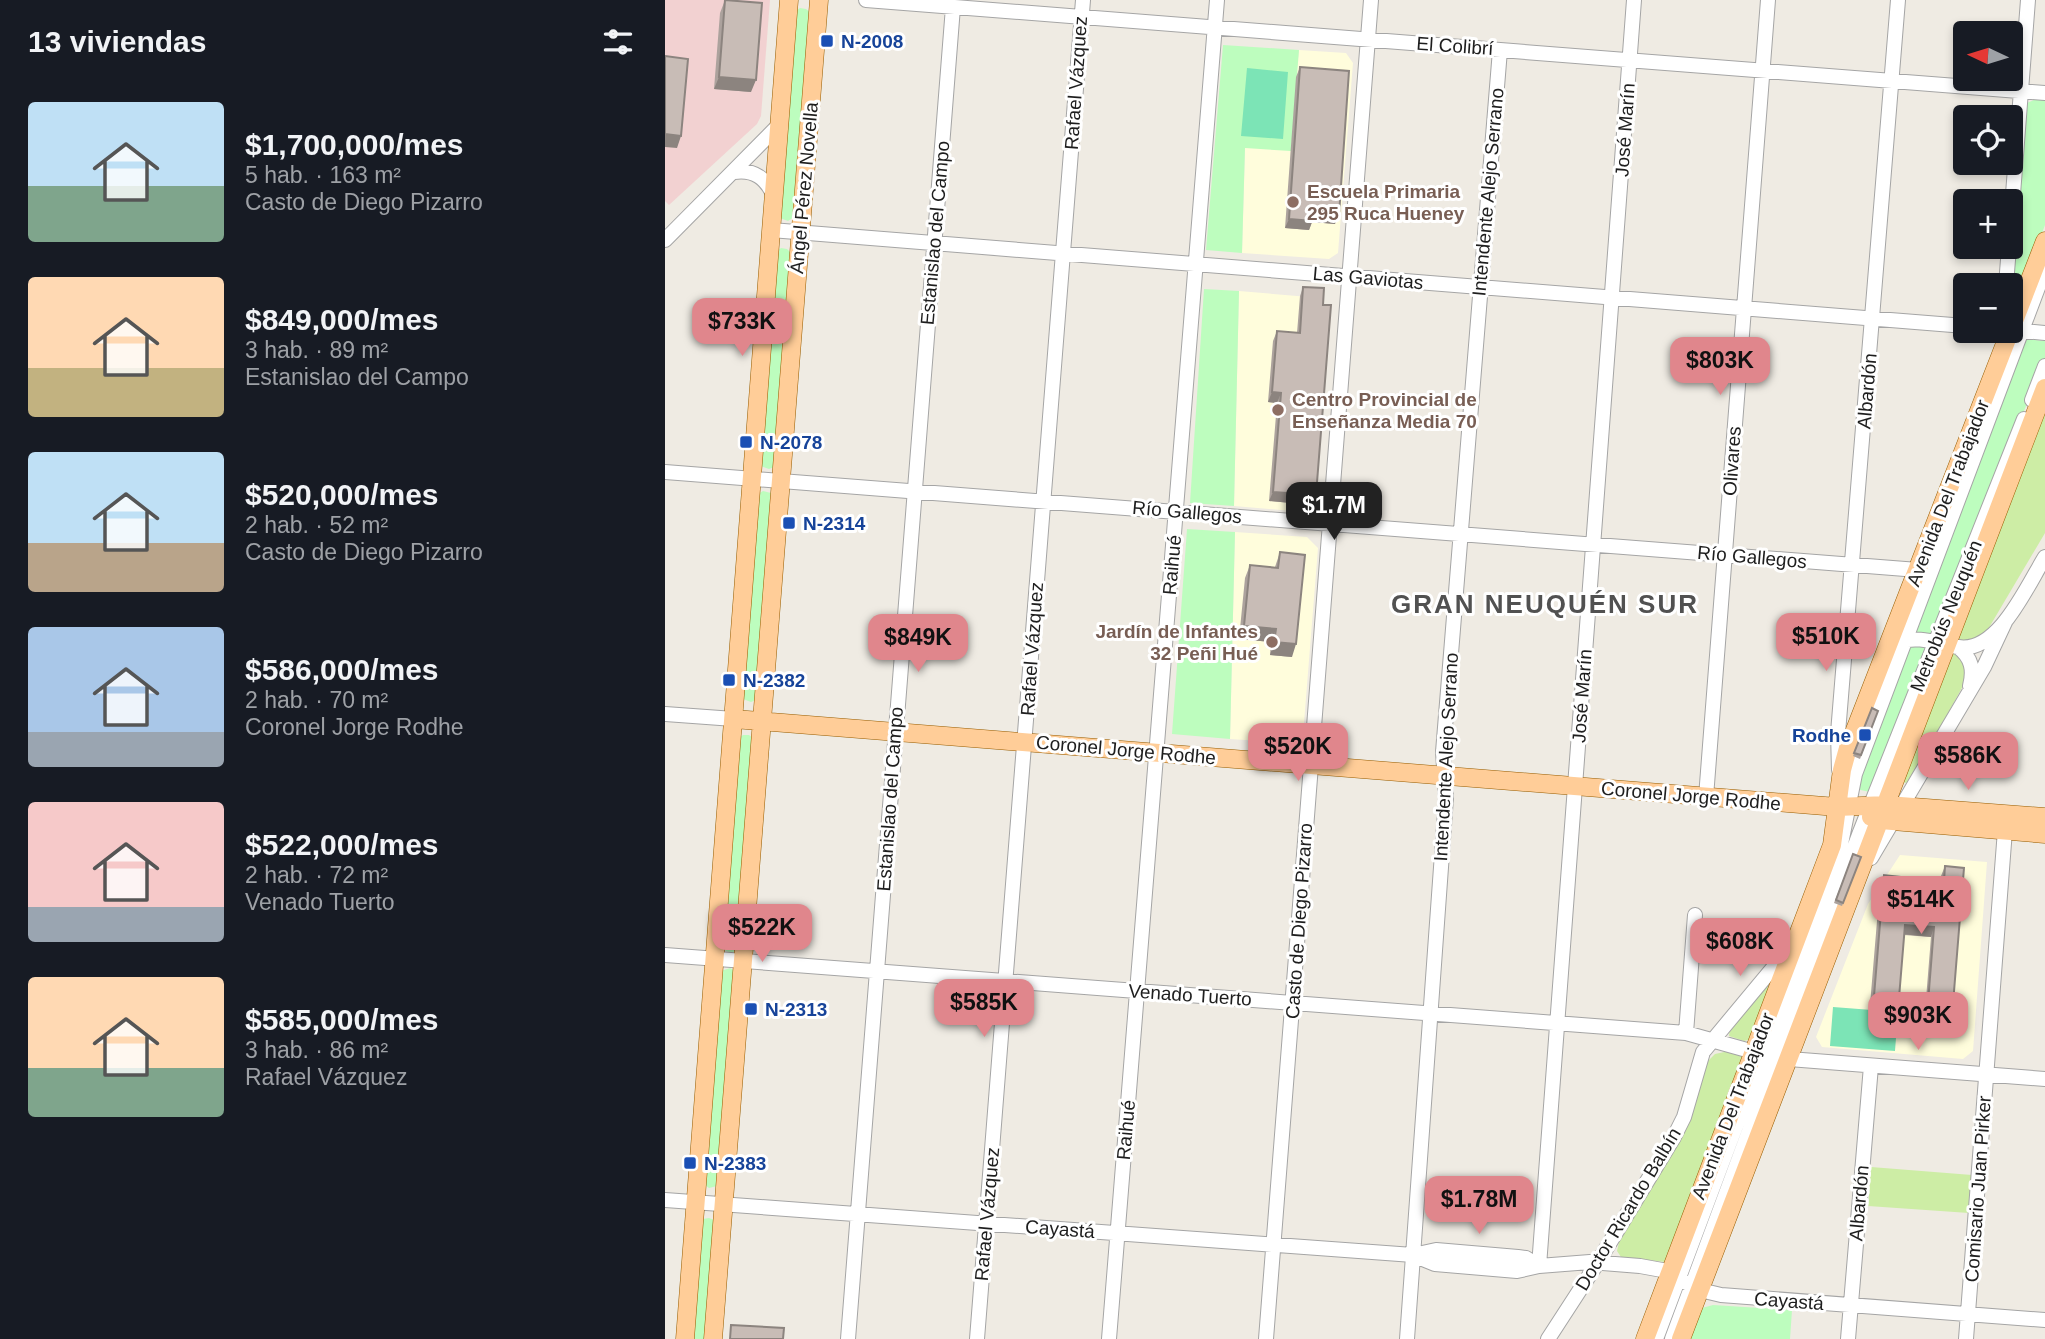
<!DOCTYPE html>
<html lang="es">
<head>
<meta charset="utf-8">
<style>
	:root { --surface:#171b24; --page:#20242c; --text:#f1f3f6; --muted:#9ea1a6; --accent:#e0868c }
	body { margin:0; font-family:Helvetica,sans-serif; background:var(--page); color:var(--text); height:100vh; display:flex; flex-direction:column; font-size:26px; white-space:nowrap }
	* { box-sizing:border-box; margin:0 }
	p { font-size:23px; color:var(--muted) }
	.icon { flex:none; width:38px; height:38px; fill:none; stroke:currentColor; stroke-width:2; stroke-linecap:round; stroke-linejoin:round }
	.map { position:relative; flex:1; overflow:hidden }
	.sheet { display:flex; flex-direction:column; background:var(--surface); width:665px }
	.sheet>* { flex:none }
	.needle { width:46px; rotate:274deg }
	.controls { position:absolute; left:1288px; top:21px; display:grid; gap:14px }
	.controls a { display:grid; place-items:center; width:70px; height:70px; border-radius:7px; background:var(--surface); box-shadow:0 4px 10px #0003; font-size:35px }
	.price { position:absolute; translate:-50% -60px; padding:0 16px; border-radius:14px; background:var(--accent); color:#111; font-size:23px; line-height:46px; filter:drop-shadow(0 2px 4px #0008) }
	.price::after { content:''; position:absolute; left:50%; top:42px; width:21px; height:16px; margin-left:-10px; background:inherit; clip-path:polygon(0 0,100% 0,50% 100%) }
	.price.current { background:#222; color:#fff }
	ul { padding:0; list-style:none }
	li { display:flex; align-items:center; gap:21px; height:175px; padding:0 28px }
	li span { display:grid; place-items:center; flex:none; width:196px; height:140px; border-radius:7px; color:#555 }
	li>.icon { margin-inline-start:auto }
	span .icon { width:84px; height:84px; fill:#fffc; stroke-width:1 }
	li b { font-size:30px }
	h2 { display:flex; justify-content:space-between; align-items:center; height:84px; padding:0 28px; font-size:30px }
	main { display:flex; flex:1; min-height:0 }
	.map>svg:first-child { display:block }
	.commercial { fill:#f2d1d1 }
	.education { fill:#fffddc }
	.grass { fill:#cdeda5 }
	.park { fill:#bdfdbe }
	.pitch { fill:#7ce4b6 }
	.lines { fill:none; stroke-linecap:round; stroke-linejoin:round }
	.minor-casing { stroke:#a5a5a5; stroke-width:16 }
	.major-casing { stroke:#975d00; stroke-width:19 }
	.minor { stroke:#fff; stroke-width:14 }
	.major { stroke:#ffcd98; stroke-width:18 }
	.wall { fill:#aca29d }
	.shaded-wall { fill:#8c847f }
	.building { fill:#c8bcb6; stroke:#8c847f; stroke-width:2 }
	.transit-dot { fill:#1a4fb4; stroke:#fff; stroke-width:2.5 }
	.education-dot { fill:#8d6e63; stroke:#fff; stroke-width:2.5 }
	.labels { text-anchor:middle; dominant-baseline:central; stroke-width:6; stroke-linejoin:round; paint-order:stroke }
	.transit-label { font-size:19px; font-weight:bold; fill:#164399; stroke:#fff; text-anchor:start }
	.street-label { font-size:19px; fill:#1e1e1e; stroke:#fff }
	.education-label { font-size:19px; font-weight:bold; fill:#785e54; stroke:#fff; text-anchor:start }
	.district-label { font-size:26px; font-weight:bold; letter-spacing:2px; fill:#515151; stroke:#fff }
</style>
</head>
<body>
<main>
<section class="sheet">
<h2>13 viviendas<svg class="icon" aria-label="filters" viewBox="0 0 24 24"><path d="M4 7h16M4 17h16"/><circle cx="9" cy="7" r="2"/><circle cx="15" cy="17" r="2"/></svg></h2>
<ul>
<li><span style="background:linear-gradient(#bfe0f5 60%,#7fa58c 0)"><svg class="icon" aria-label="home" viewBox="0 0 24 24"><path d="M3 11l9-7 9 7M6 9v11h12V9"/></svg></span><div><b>$1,700,000/mes</b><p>5 hab. · 163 m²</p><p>Casto de Diego Pizarro</p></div></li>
<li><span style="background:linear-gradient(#ffd9b3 65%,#c2b280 0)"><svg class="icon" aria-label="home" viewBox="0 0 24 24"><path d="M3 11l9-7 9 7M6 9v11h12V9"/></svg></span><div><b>$849,000/mes</b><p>3 hab. · 89 m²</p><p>Estanislao del Campo</p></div></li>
<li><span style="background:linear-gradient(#bfe0f5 65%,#b9a48a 0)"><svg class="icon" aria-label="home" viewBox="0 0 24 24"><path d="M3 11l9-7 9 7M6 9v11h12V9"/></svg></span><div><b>$520,000/mes</b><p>2 hab. · 52 m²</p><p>Casto de Diego Pizarro</p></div></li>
<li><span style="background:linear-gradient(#a9c7e8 75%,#9aa5b1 0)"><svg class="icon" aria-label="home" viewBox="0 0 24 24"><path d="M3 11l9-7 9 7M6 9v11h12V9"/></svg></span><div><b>$586,000/mes</b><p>2 hab. · 70 m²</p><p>Coronel Jorge Rodhe</p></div></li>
<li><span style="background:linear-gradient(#f6c9c9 75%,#9aa5b1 0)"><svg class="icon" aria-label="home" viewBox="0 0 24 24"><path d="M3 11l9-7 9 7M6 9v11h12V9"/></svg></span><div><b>$522,000/mes</b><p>2 hab. · 72 m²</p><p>Venado Tuerto</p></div></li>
<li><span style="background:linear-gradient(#ffd9b3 65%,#7fa58c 0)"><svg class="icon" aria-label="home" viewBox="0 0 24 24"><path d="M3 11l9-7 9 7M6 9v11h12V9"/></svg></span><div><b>$585,000/mes</b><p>3 hab. · 86 m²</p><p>Rafael Vázquez</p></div></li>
</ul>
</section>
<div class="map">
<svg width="1380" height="1339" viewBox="0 0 1380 1339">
	<rect width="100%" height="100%" fill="#efebe3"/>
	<path class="commercial" d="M0 0H105L96 116 92 124 4 205 0 201Z"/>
	<path class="education" d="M634 50 681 53 688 63 673 253 664 259 577 253 580 148 631 77Z
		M574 291 656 298 655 314 663 315 647 505 639 504V512L569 506Z
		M570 532 642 537 653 548 638 735 628 743 565 739Z
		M1235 855 1322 862 1308 1051 1298 1059 1157 1047 1151 1037 1203 904Z"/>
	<path class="grass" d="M1380 406V533L1322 631 1316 637 1294 643 1290 635Z
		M1291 652 1302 666 1299 684 1246 781 1240 783 1237 781 1286 653Z
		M1111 976 1086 1039 1079 1041 1064 1036 1065 1028Z
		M1064 1051 1076 1054 1078 1059 1000 1262 956 1257 952 1251 954 1242 1020 1130 1042 1062 1050 1054Z
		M1206 1167 1307 1175 1304 1213 1203 1206Z"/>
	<path class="park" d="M135 8 141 9 146 13 129 217 123 221 115 218 131 11Z
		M558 45 634 50 626 151 580 148 577 253 541 250Z
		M1371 99 1380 100V225L1351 303 1346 304 1360 110 1362 103Z
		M116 248 122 249 126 253 109 467 104 469 96 466 112 251Z
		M539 289 574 291 569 506 525 503Z
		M1361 339 1380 341V358L1272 631 1267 635 1250 633Z
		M98 491 106 493 91 700 86 702 78 699 93 494Z
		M522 529 570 532 565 739 507 734Z
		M1242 645 1263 646 1205 792 1191 789Z
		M78 735H84L89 739 71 951 66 953 59 950 74 738Z
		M65 968 70 971 52 1186 44 1188 40 1185 56 971Z
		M44 1218 49 1220 43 1339H25L38 1219Z
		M1048 1305 1127 1310 1125 1339H1023L1037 1308Z"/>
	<path class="pitch" d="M582 68 623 72 618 139 576 136Z
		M1168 1007 1233 1012 1230 1051 1165 1046Z"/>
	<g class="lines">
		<defs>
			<path id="minor" d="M201 0 1380 93
				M69 172C89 169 101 178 109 196
				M1346 220 1363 0
				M106 230 1300 326
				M0 240 114 125
				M1341 285 1344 247
				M1347 330 1380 333
				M1367 400 1380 366
				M0 472 1253 570
				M1234 642C1254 635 1273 644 1293 647 1333 654 1362 586 1380 557
				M1293 647C1307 658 1309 670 1305 686
				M0 714 69 719
				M1174 770 1173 733 1233 0
				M1041 797 1103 0
				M1206 858 1319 667 1341 620
				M0 955 1021 1033 1089 1052
				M1021 1033 1030 915
				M1124 1059 1380 1079
				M0 1200 748 1255 771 1250 853 1257 861 1258 874 1266
				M748 1255 770 1264 852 1271 874 1266 925 1262 975 1266 997 1270 1035 1290 1056 1295 1380 1320
				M874 1266 969 0
				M183 1339 288 7
				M312 1339 418 0
				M444 1339 552 0
				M601 1339 706 0
				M742 1339 781 798 778 752 835 50
				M883 1339 933 1262 1009 1137 1019 1117 1038 1052 1127 945
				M991 1339 1175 849 1190 774 1380 269
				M1007 1339 1195 832 1359 419
				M1183 1339 1206 1066
				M1301 1339 1340 830"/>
			<path id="major" d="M69 719 1172 807 1222 805 1380 817
				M1206 817 1216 820 1380 834
				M20 1339 124 0
				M48 1339 154 0
				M980 1339 1167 845 1177 770 1183 748 1380 241
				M1016 1339 1380 388"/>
		</defs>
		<use href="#minor" class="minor-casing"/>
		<use href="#major" class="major-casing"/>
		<use href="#minor" class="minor"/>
		<use href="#major" class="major"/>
	</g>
	<path class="wall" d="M60 0 86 92 49 89 55 13Z
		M635 67 670 224 647 222 644 230 620 228 631 77Z
		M638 287 647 505 604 501 612 403 603 402 608 341 612 331 632 333 635 296Z
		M615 552 627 657 605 655 606 642 574 639 580 578 585 565 610 567Z
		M1207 708 1213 711 1195 759 1188 756Z
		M1188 854 1196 857 1177 906 1169 903Z
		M1280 866 1287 1016 1284 1026 1259 1024 1266 937 1239 935 1234 998 1230 1007 1205 1005 1215 885 1219 875 1234 893 1243 894V887L1247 878 1267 895 1275 896 1276 876Z"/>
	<path class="shaded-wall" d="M54 77 91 80 86 92 49 89Z
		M0 134 16 136 12 148 0 147Z
		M648 213 674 215 670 224 647 222 644 230 620 228 624 219Z
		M607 392 616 393 612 403 603 402Z
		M608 492 651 495 647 505 604 501Z
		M579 626 611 629 606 642 574 639Z
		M609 642 631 644 627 657 605 655Z
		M1240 925 1269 927 1266 937 1236 934Z
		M1209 996 1234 998 1230 1007 1205 1005Z
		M1262 1015 1287 1016 1284 1026 1259 1024Z"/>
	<path class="building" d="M60 0 97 3 91 80 54 77Z
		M0 56 23 59 16 136 0 134Z
		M635 67 684 71 674 215 648 213V221L624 219Z
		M638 287 659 288 658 305H666L651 495 608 492 616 393 607 392 612 331 635 333Z
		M615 552 640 555 631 644 609 642 611 629 579 626 585 565 613 568Z
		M1207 708 1213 711 1196 755 1189 753Z
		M1188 854 1196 857 1178 903 1171 900Z
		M1280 866 1299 868 1287 1016 1262 1015 1269 927 1240 925 1234 998 1209 996 1219 875 1235 877 1234 893 1245 894 1247 878 1268 879 1267 895 1278 896Z
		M66 1325 119 1328 118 1339H65Z"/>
	<g class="transit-dot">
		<rect x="155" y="34" width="14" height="14" rx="3.5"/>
		<rect x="74" y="435" width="14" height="14" rx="3.5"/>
		<rect x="117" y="516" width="14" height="14" rx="3.5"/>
		<rect x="57" y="673" width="14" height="14" rx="3.5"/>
		<rect x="1193" y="728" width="14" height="14" rx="3.5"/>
		<rect x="79" y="1002" width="14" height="14" rx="3.5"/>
		<rect x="18" y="1156" width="14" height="14" rx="3.5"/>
	</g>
	<g class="education-dot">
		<circle cx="628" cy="202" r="7"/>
		<circle cx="613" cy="410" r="7"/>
		<circle cx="607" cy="642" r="7"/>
	</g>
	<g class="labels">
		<g class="transit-label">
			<text x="176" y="41">N-2008</text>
			<text x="95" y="442">N-2078</text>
			<text x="138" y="523">N-2314</text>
			<text x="78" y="680">N-2382</text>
			<text x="1186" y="735" text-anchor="end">Rodhe</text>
			<text x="100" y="1009">N-2313</text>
			<text x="39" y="1163">N-2383</text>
		</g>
		<g class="street-label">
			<text transform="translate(790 46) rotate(4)">El Colibrí</text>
			<text transform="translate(411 83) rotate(-86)">Rafael Vázquez</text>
			<text transform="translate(960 130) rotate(-86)">José Marín</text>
			<text transform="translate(139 188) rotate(-85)">Ángel Pérez Novella</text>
			<text transform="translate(823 192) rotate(-85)">Intendente Alejo Serrano</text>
			<text transform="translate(270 233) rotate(-85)">Estanislao del Campo</text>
			<text transform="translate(703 278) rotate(5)">Las Gaviotas</text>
			<text transform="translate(1202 391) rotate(-85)">Albardón</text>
			<text transform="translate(1067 461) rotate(-86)">Olivares</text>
			<text transform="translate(1283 493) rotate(-69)">Avenida Del Trabajador</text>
			<text transform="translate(522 512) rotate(5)">Río Gallegos</text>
			<text transform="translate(1087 557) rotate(5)">Río Gallegos</text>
			<text transform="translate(507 565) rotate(-85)">Raihué</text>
			<text transform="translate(1281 616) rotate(-68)">Metrobús Neuquén</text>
			<text transform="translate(367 649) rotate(-86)">Rafael Vázquez</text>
			<text transform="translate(917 696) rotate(-86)">José Marín</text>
			<text transform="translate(461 750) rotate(5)">Coronel Jorge Rodhe</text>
			<text transform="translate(781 757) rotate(-87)">Intendente Alejo Serrano</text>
			<text transform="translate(1026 796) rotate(5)">Coronel Jorge Rodhe</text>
			<text transform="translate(225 799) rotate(-86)">Estanislao del Campo</text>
			<text transform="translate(634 921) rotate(-86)">Casto de Diego Pizarro</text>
			<text transform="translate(525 995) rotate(4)">Venado Tuerto</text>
			<text transform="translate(1068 1106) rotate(-69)">Avenida Del Trabajador</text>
			<text transform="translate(461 1130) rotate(-85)">Raihué</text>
			<text transform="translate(1313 1189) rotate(-86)">Comisario Juan Pirker</text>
			<text transform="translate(1194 1203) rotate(-85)">Albardón</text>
			<text transform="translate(963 1209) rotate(-59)">Doctor Ricardo Balbín</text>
			<text transform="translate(322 1214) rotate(-85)">Rafael Vázquez</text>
			<text transform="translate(395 1229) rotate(4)">Cayastá</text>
			<text transform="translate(1124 1301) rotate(4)">Cayastá</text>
		</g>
		<g class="education-label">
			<text x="642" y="191">Escuela Primaria<tspan x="642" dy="22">295 Ruca Hueney</tspan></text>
			<text x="627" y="399">Centro Provincial de<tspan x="627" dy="22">Enseñanza Media 70</tspan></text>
			<text x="593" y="631" text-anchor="end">Jardín de Infantes<tspan x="593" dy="22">32 Peñi Hué</tspan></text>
		</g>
		<g class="district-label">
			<text x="880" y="604">GRAN NEUQUÉN SUR</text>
		</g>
	</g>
</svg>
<div class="controls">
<a><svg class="needle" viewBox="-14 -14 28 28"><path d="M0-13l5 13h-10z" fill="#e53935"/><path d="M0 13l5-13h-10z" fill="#9ea1a6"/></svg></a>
<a><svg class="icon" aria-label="locate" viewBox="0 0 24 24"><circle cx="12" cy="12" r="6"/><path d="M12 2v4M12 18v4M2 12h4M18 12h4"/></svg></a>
<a>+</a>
<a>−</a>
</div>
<b class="price" style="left:77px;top:358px">$733K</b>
<b class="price" style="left:1055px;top:397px">$803K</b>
<b class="price current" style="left:669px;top:542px">$1.7M</b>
<b class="price" style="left:1161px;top:673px">$510K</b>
<b class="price" style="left:253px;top:674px">$849K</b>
<b class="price" style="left:633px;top:783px">$520K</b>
<b class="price" style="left:1303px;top:792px">$586K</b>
<b class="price" style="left:1256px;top:936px">$514K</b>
<b class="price" style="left:97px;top:964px">$522K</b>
<b class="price" style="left:1075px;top:978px">$608K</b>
<b class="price" style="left:319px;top:1039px">$585K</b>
<b class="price" style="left:1253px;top:1052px">$903K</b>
<b class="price" style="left:814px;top:1236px">$1.78M</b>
</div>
</main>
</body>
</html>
